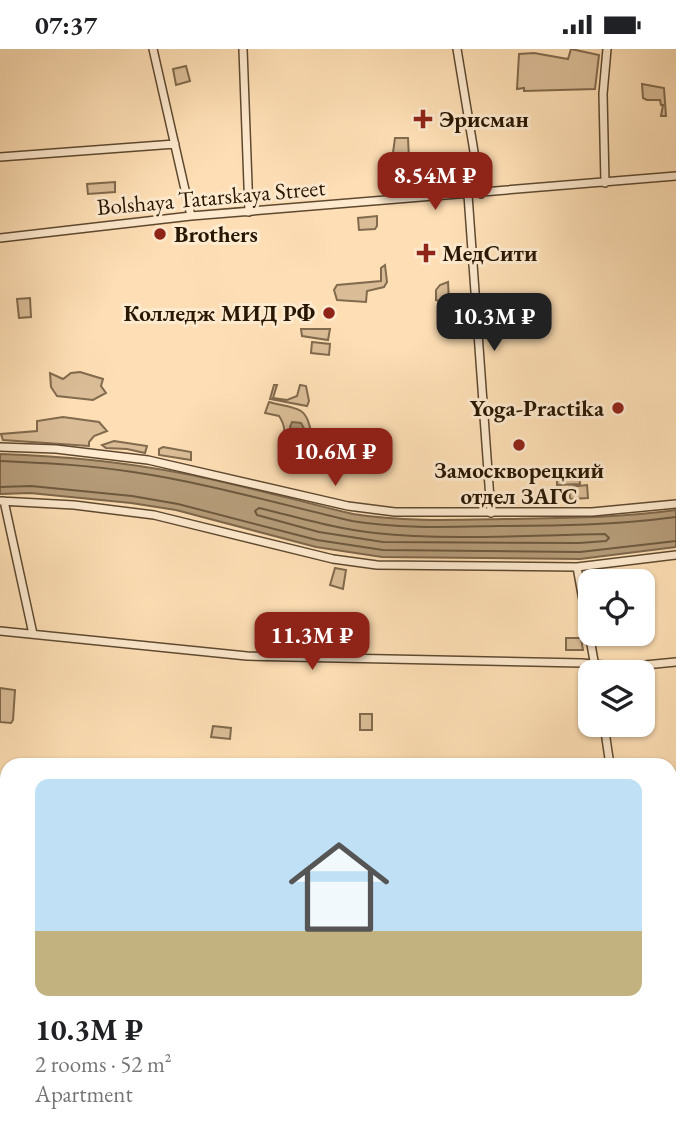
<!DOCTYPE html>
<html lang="en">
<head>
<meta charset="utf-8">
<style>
	:root { --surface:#fff; --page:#f6f6f6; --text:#202124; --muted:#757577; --line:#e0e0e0; --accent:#8f2418 }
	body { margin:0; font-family:"EB Garamond",serif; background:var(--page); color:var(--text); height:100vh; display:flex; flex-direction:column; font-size:26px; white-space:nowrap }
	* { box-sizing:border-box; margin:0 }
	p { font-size:23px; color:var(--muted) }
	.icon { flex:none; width:38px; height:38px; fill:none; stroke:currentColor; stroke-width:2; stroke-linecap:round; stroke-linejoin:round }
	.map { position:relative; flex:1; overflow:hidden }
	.side { position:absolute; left:0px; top:709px; width:677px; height:387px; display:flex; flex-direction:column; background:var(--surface); border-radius:21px 21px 0 0; box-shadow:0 2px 5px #0004 }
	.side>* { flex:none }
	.controls { position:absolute; left:578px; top:520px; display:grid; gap:14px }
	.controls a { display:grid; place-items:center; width:77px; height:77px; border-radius:14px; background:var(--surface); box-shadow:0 2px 5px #0004; font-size:35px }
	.price { position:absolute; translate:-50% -60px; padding:0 16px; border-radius:14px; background:var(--accent); color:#fff; font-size:23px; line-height:46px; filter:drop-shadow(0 2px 4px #0008) }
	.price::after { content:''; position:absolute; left:50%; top:42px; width:21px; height:16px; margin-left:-10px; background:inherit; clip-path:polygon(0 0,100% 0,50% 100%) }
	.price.active { background:#222; color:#fff }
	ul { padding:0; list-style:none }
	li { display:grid; align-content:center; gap:14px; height:371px; padding:0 35px }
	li+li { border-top:2px solid var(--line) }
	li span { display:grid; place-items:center; height:217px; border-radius:14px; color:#555 }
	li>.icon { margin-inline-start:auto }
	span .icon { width:126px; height:126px; fill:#fffc; stroke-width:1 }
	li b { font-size:30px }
	.status { display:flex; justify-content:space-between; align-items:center; height:49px; padding:0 35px; background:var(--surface); direction:ltr }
	.status svg { height:19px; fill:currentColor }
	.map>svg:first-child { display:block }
	.green { fill:#dabd97; stroke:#816a4d; stroke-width:2 }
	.water { fill:#b59b78; stroke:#7d6649; stroke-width:2 }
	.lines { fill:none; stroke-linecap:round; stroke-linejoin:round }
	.shore { stroke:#6e593e; stroke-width:2 }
	.ferry { stroke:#604c32; stroke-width:2; stroke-dasharray:9 7; stroke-linecap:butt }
	.minor-casing { stroke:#5e4930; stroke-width:10 }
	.major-casing { stroke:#281703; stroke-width:12 }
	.minor { stroke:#feeacf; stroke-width:7 }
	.major { stroke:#fedfb5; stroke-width:9 }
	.poi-dot { fill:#8f2418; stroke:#feeacf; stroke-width:2.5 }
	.labels { text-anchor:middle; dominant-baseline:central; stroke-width:6; stroke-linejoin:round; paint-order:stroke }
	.poi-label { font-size:23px; font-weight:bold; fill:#281703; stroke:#feeacf; text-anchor:start }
	.street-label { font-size:23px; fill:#281703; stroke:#feeacf }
</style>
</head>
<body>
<div class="status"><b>07:37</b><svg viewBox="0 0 49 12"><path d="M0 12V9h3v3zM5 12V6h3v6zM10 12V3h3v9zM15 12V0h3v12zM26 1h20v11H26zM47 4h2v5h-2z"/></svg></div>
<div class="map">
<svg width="676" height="1094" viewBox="0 0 676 1094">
	<rect width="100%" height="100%" fill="#fedfb5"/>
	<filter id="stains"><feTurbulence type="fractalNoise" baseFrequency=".00286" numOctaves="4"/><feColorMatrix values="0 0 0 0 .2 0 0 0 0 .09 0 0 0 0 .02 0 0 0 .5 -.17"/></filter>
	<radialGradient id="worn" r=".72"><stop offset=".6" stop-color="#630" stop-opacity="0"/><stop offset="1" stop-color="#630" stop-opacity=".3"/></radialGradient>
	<path class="green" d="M571 0 599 6 595 40 524 42V39L517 40 519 5 534 4 568 10Z
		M186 17 190 32 176 36 173 20Z
		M642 35 664 39 666 67H661L663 56H661L660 51H647L643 49Z
		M395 89H408L409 110 392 111Z
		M115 133V143L88 145 87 135Z
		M377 167V177L375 180 359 181 358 169Z
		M385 216 387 233 384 238 367 242 366 253 337 251 334 241 337 236 381 232V219Z
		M448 233 449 252 442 253 436 251V241L440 236Z
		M30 249 31 268 19 269 17 250Z
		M301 280H330L328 291 302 287Z
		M312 293 330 295 329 306 311 304Z
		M80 323 103 330 101 337 106 344 93 351 57 347 51 338 50 324 63 330 71 324Z
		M274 336H277L273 349 287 351 297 347 300 336 306 337 309 352 307 357 270 350Z
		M269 353C279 356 293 357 301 362 312 369 317 404 301 404 295 404 285 399 279 397 286 388 286 377 279 367L265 364Z
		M63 368 99 373 107 382 94 387 89 393V397L3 391 1 385 37 382V372Z
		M114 392 147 397 145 404 127 400 106 399 102 396Z
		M163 398 191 403V411L159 406V400Z
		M579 424 580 435 557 436V426Z
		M587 436 588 449 570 450 569 438Z
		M335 519 346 521 343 540 330 536Z
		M566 589H581L583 601H566Z
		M0 639 15 641 13 671 11 674 0 673Z
		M360 665H372V681H360Z
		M213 677 231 679 230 690 211 688Z"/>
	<path class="water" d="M292 373 301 374 306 383V397L303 400 291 396 295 387 290 378Z
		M0 405C63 407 125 413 186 425 242 436 298 452 353 465 403 473 454 471 504 470 562 469 619 469 676 461V498L580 510 382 508 316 498 176 461 131 454 30 444 0 445Z
		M676 785V904L670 905V786Z
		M0 809H7V933H0Z"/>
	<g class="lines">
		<path class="shore" d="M0 412C45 414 89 416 133 423 207 434 279 455 352 472 400 480 449 478 498 477 558 477 616 476 676 468
			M0 438 31 437 132 447 178 455 317 491 383 501 580 503 676 492
			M259 459C297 468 336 480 375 484 448 492 531 486 605 485L609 489 606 492 579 494 383 493 319 483 257 466 255 462Z"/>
		<path class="ferry" d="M670 821 676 820
			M0 845H7
			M670 852 676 851
			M0 883H7"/>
		<defs>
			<path id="minor" d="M153 0 191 167
				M243 0 249 163
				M457 0 481 145
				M0 108 175 95
				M605 134 603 45 607 0
				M468 146 491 464
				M0 189 191 167 676 127
				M0 398 56 400 148 411 348 457 395 463H592L676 455
				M0 452 74 456 154 466 333 510 377 516 577 518 676 506
				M4 452 33 585
				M577 518 596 623
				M0 582 247 607 582 614 624 618 676 613
				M604 676 610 716
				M670 1007 676 996
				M312 1088 313 1094
				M482 1088 483 1094
				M636 1088V1094
				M61 1094 68 1088"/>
			<path id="major" d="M670 768 676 767
				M0 786 7 787
				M670 918 676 917
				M0 942H7
				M0 949 7 948
				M0 1052 7 1064
				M23 1088 26 1094"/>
		</defs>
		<use href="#minor" class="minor-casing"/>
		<use href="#major" class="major-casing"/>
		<use href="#minor" class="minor"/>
		<use href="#major" class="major"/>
	</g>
	<g class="poi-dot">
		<path d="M419.5 59.5h7v7h7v7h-7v7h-7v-7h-7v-7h7z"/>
		<circle cx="160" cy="185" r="7"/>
		<path d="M422.5 193.5h7v7h7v7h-7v7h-7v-7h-7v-7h7z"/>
		<circle cx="329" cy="264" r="7"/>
		<circle cx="618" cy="359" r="7"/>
		<circle cx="519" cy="396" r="7"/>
	</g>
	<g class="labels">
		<g class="poi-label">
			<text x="439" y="70">Эрисман</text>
			<text x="174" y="185">Brothers</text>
			<text x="442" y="204">МедСити</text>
			<text x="315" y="264" text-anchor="end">Колледж МИД РФ</text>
			<text x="604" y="359" text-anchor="end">Yoga-Practika</text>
			<text x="519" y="421" text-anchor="middle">Замоскворецкий<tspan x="519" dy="26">отдел ЗАГС</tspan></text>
		</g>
		<g class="street-label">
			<text transform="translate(211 148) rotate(-5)">Bolshaya Tatarskaya Street</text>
		</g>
	</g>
	<rect width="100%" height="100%" filter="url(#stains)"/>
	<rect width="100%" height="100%" fill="url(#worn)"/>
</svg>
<div class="controls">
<a><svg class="icon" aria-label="locate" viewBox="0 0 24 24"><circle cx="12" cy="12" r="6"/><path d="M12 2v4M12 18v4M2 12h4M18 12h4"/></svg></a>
<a><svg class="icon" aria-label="layers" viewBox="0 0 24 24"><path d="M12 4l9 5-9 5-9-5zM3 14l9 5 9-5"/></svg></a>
</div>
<b class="price" style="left:435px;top:163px">8.54M ₽</b>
<b class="price active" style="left:494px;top:304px">10.3M ₽</b>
<b class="price" style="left:335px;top:439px">10.6M ₽</b>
<b class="price" style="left:312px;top:623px">11.3M ₽</b>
<section class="side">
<ul>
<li><span style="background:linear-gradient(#bfe0f5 70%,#c2b280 0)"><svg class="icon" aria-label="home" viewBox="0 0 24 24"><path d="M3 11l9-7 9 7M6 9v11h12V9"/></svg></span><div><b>10.3M ₽</b><p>2 rooms · 52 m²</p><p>Apartment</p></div></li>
</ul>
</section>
</div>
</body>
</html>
